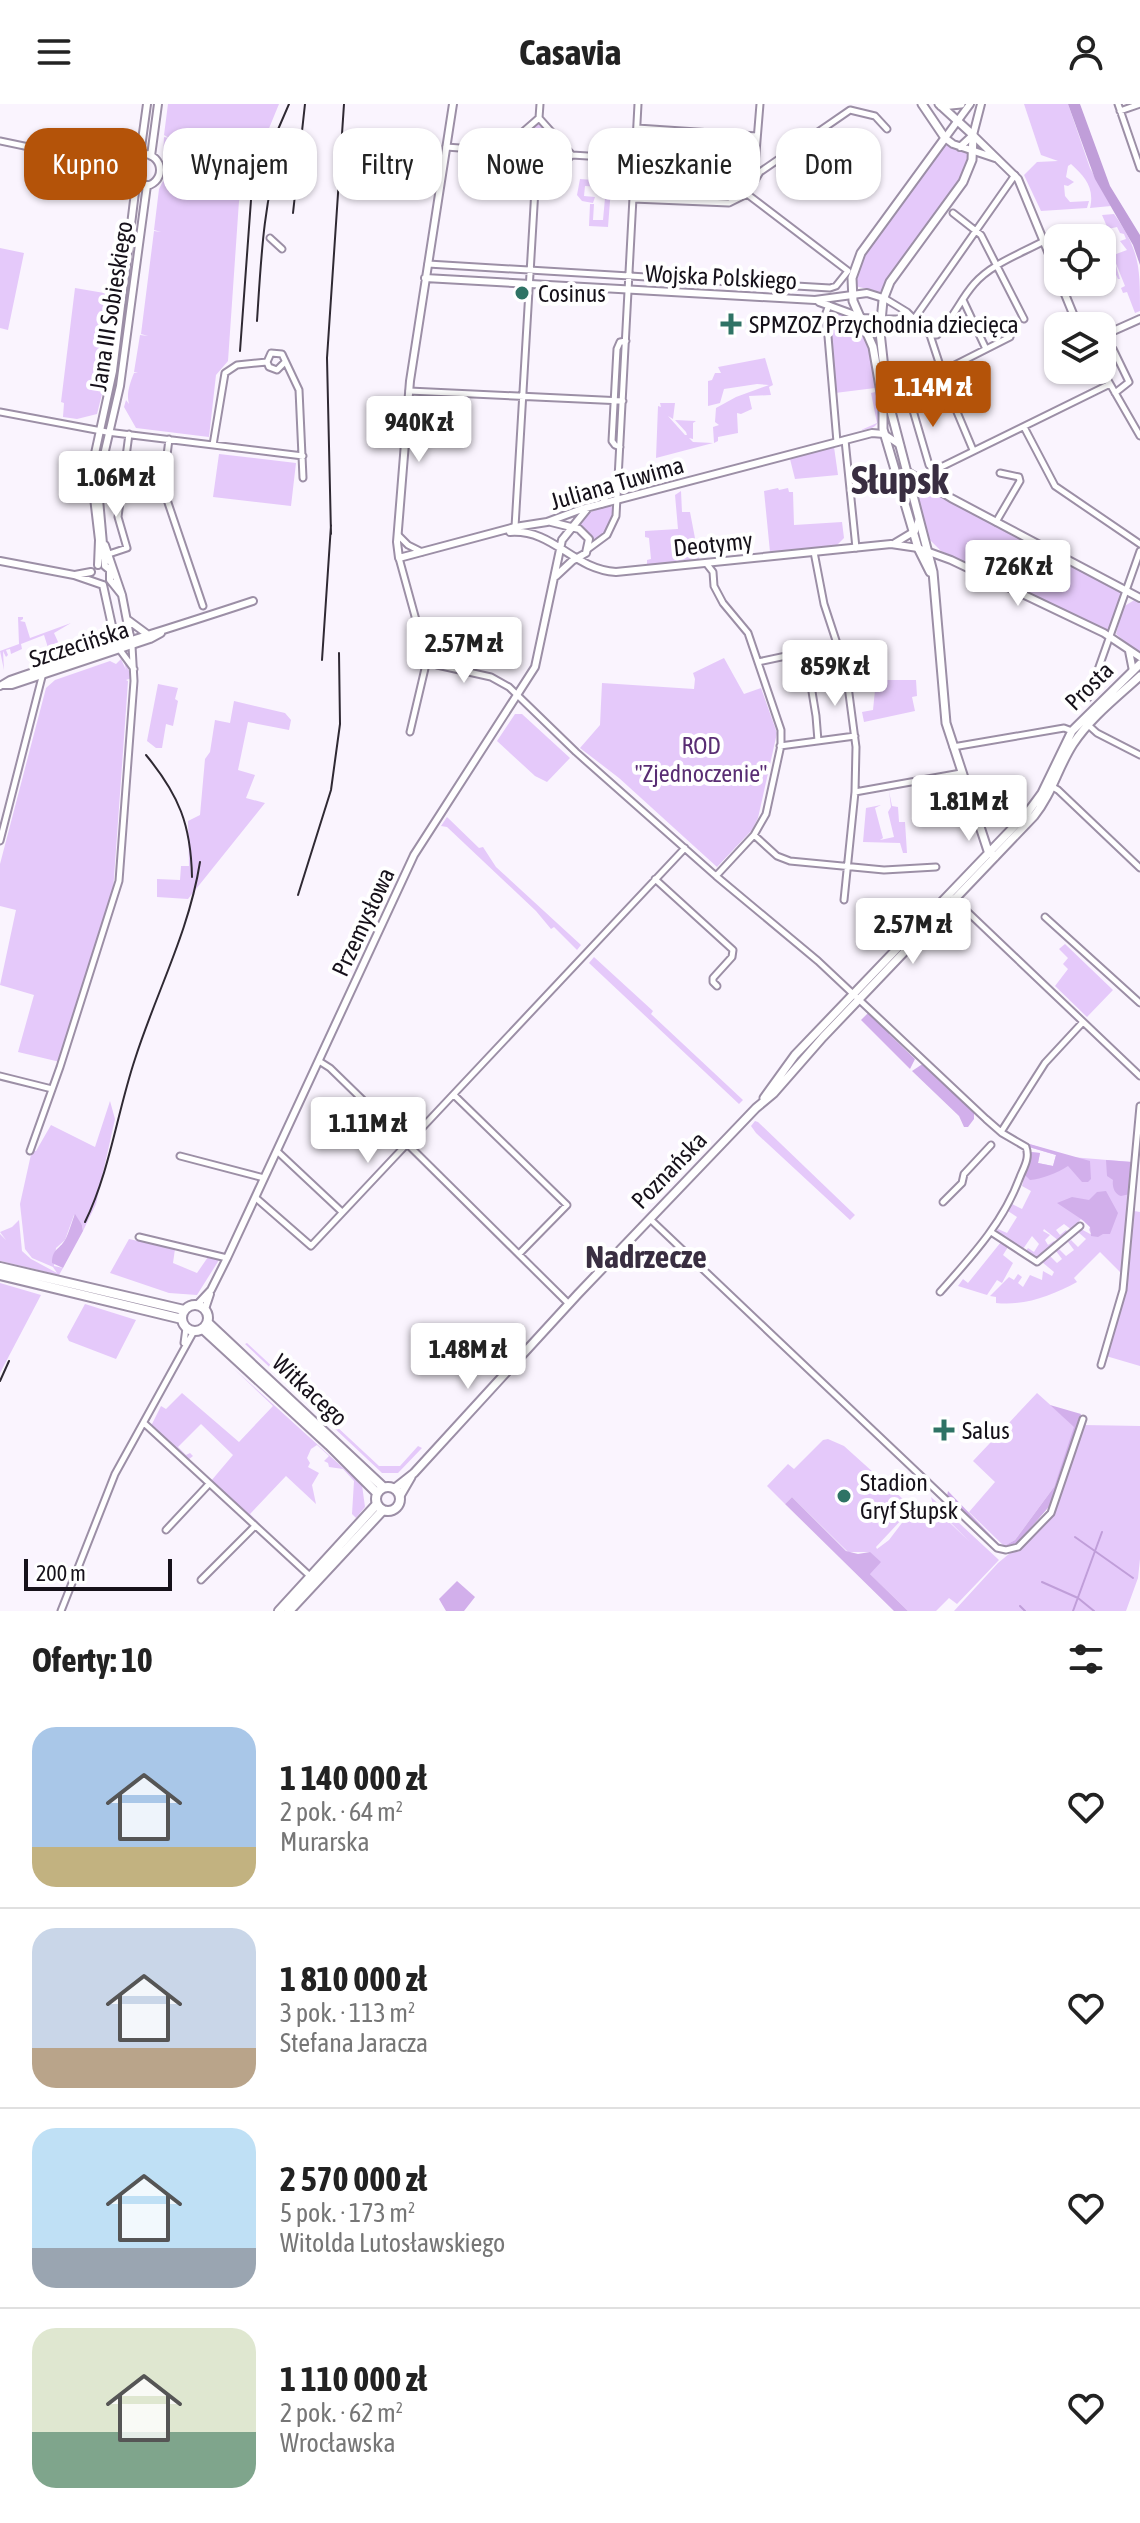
<!DOCTYPE html>
<html lang="pl">
<head>
<meta charset="utf-8">
<style>
	:root { --surface:#fff; --page:#f6f6f6; --text:#222; --muted:#767676; --line:#e0e0e0; --accent:#b45309 }
	body { margin:0; font-family:"Asap Condensed",sans-serif; background:var(--page); color:var(--text); height:100vh; display:flex; flex-direction:column; font-size:30px; white-space:nowrap }
	* { box-sizing:border-box; margin:0 }
	p { font-size:26px; color:var(--muted) }
	.icon { flex:none; width:44px; height:44px; fill:none; stroke:currentColor; stroke-width:2; stroke-linecap:round; stroke-linejoin:round }
	.map { position:relative; height:1507px; overflow:hidden }
	.panel { display:flex; flex-direction:column; background:var(--surface); flex:1 }
	.panel>* { flex:none }
	.banner { position:absolute; left:24px; top:24px; width:1092px; height:72px; display:flex; gap:16px }
	.buttons { position:absolute; left:1044px; top:120px; display:grid; gap:16px }
	.buttons a { display:grid; place-items:center; width:72px; height:72px; border-radius:16px; background:var(--surface); box-shadow:0 2px 6px #0004; font-size:40px }
	.scale { position:absolute; left:24px; bottom:20px; width:148px; box-sizing:border-box; padding-left:8px; border:4px solid #16111a; border-top:0; font-size:22px; line-height:28px; white-space:nowrap; color:#16111a; -webkit-text-stroke:6px #fff; paint-order:stroke }
	.price { position:absolute; translate:-50% -68px; padding:0 18px; border-radius:8px; background:#fff; color:#222; font-size:26px; line-height:52px; filter:drop-shadow(0 2px 4px #0008) }
	.price::after { content:''; position:absolute; left:50%; top:48px; width:24px; height:18px; margin-left:-12px; background:inherit; clip-path:polygon(0 0,100% 0,50% 100%) }
	.price.active { background:var(--accent); color:#fff }
	ul { padding:0; list-style:none }
	li { display:flex; align-items:center; gap:24px; height:200px; padding:0 32px }
	li+li { border-top:2px solid var(--line) }
	li span { display:grid; place-items:center; flex:none; width:224px; height:160px; border-radius:24px; color:#555 }
	li>.icon { margin-inline-start:auto }
	span .icon { width:96px; height:96px; fill:#fffc; stroke-width:1 }
	li b { font-size:34px }
	h2 { display:flex; justify-content:space-between; align-items:center; height:96px; padding:0 32px; font-size:34px }
	.tag { padding:0 28px; border-radius:24px; background:var(--surface); box-shadow:0 2px 6px #0004; font-size:28px; line-height:72px }
	.tag.active { background:var(--accent); color:#fff }
	header { display:flex; justify-content:space-between; align-items:center; height:104px; padding:0 32px; background:var(--surface); font-size:36px; font-weight:700 }
	.map>svg:first-child { display:block }
	.green { fill:#e5c9fa }
	.forest { fill:#d2afeb }
	.water { fill:#c09ed9 }
	.lines { fill:none; stroke-linecap:round; stroke-linejoin:round }
	.stream { stroke:#c09ed9; stroke-width:2 }
	.minor-casing { stroke:#9c8fa6; stroke-width:9 }
	.tertiary-casing { stroke:#9c8fa6; stroke-width:10 }
	.secondary-casing { stroke:#9c8fa6; stroke-width:11 }
	.primary-casing { stroke:#9c8fa6; stroke-width:12 }
	.minor { stroke:#fff; stroke-width:5 }
	.tertiary { stroke:#fff; stroke-width:6 }
	.secondary { stroke:#fff; stroke-width:7 }
	.primary { stroke:#fff; stroke-width:8 }
	.rail { stroke:#2f2933; stroke-width:2 }
	.poi-dot { fill:#2f7365; stroke:#fff; stroke-width:3 }
	.labels { text-anchor:middle; dominant-baseline:central; stroke-width:8; stroke-linejoin:round; paint-order:stroke }
	.street-label { font-size:24px; fill:#16111a; stroke:#fff }
	.poi-label { font-size:24px; fill:#16111a; stroke:#fff; text-anchor:start }
	.park-label { font-size:24px; fill:#592d73; stroke:#fff }
	.district-label { font-size:32px; font-weight:bold; fill:#392e41; stroke:#fff }
	.town-label { font-size:40px; font-weight:bold; fill:#392e41; stroke:#fff }
</style>
</head>
<body>
<header><svg class="icon" aria-label="menu" viewBox="0 0 24 24"><path d="M4 6h16M4 12h16M4 18h16"/></svg>Casavia<svg class="icon" aria-label="person" viewBox="0 0 24 24"><circle cx="12" cy="8" r="4"/><path d="M4 21q1-7 8-7t8 7"/></svg></header>
<div class="map">
<svg width="1140" height="1507" viewBox="0 0 1140 1507">
	<rect width="100%" height="100%" fill="#faf4fe"/>
	<path class="green" d="M168 0H279L239 97 228 257 216 271 209 333 136 324 124 303 126 296 129 300C126 290 130 279 134 269H138L134 268 140 231 148 232 141 230 154 127 161 128 154 126 159 85 167 69 163 51 164 33 169 34 164 31Z
		M1024 0H1068L1090 64 1111 102 1090 104C1095 83 1084 72 1071 60L1068 62 1066 73 1074 78 1068 82 1064 81 1065 92 1070 98 1089 97 1087 104 1041 107 1024 71 1037 58 1058 57 1041 51Z
		M539 18 568 52 535 80 506 48Z
		M944 38 956 45 970 49 959 79 880 188 855 182 863 152Z
		M483 52H497L520 78 478 75Z
		M580 75 607 77 606 83 611 84 608 123 589 122 590 100H594L593 116H603L605 94 601 93V83L585 82 584 92 595 93 593 99 582 97 577 91Z
		M1114 110C1140 147 1140 163 1140 207L1135 209 1127 188 1123 189 1121 184 1125 182 1113 152 1120 175H1118L1108 153 1127 146 1120 137 1126 135 1124 130 1120 129 1117 123 1108 125 1102 111Z
		M0 144 24 149 8 226 0 224Z
		M75 184 110 190 111 185 115 186 103 286 97 310 77 315 63 313 64 299 61 298Z
		M831 205C876 220 875 269 881 310 879 322 873 325 861 326L877 319 871 289 875 288V284L835 289 827 207Z
		M765 254 773 281 769 283 771 291 749 292 752 305 741 310 737 309 738 329 718 333V337L714 339 713 323 719 321 715 318 716 304 736 293 769 281 757 280 724 285 720 299 708 302V277L712 276 715 269H721L718 263Z
		M660 299H675L673 315 668 312 685 331H687L686 328 675 316 696 317 693 319V335L689 334 693 338 713 339 656 354 658 302 661 303Z
		M834 343 838 371 795 375 790 355Z
		M219 350 296 359 291 402 213 393Z
		M916 379 1120 487 1122 492 1109 527 941 447 925 431 914 380Z
		M778 384 779 386 788 384 789 388H793L794 421 842 418 844 434 837 441 770 448 764 387Z
		M681 387 682 408H690L699 455 647 461V456L651 455 649 434 645 433V427L678 425 675 391Z
		M610 402 614 404C613 419 607 432 592 436L588 428 577 420C585 408 596 405 610 402Z
		M1136 495 1140 497V551L1116 530 1123 503Z
		M18 513H23V515L20 517 25 518 30 534 71 519 54 529 63 549 51 553 44 531 21 540 22 545 11 550 10 545 6 546 8 551 6 553 3 547 4 566 0 547 19 540Z
		M123 553 132 574 126 576 128 577 113 788 60 958 18 948 34 891 0 881 16 806 0 802V760L46 584 55 576 110 557 116 560 121 555 126 566Z
		M724 554 744 590 761 584 777 629 758 714 752 726 717 763 619 674 580 644 600 621 602 579 694 585 695 575 693 569Z
		M876 576H916L917 592 912 593 915 607 864 618 862 608 873 606Z
		M158 580 178 584 175 595 178 597 173 622 166 620 162 644H156L147 637Z
		M234 597 285 609 291 616 289 626 248 618 238 666 255 671 246 694 265 699 188 795 157 793V775L180 776 181 762H189L188 717 200 711 205 655 210 648 215 616 230 619Z
		M515 610H522L570 654 547 678 535 672 497 637Z
		M889 687 892 702 898 703 899 718H905L907 749H903L900 739 863 738 866 704 881 701 875 704 883 734 880 736 894 733 888 708 891 703Z
		M447 713 479 744 483 743 496 763 581 841 577 846 554 823 551 825 536 807 447 723 441 722Z
		M1065 840 1113 886 1087 913 1055 882 1068 865 1063 860 1068 854 1059 845Z
		M594 853 653 907 651 910 743 996 739 1000 589 859Z
		M110 997 115 1015 96 1100 83 1127 82 1121 74 1111 65 1136 56 1144 54 1162 63 1164 59 1171 0 1157V1130L6 1136 0 1128 12 1123 19 1116 22 1147 31 1155 57 1169 53 1163 32 1154 25 1145 20 1100 32 1046 36 1047 51 1021 95 1043Z
		M755 1017 758 1018 855 1111 850 1116 756 1029 751 1022Z
		M1026 1039 1071 1053 1132 1058 1120 1178 1121 1169 1100 1148 1074 1174 1077 1178C1051 1192 1025 1202 996 1199V1193L990 1192 1009 1173 1014 1176 1018 1170 1022 1173 1018 1179 1023 1183 1030 1171 1042 1176 1043 1167 1052 1172 1054 1168 1042 1158 1050 1152 1057 1159 1062 1155 1056 1147 1059 1145 1066 1152 1074 1146 1068 1138 1071 1136 1078 1143 1086 1135 1078 1128 1081 1125 1092 1131 1089 1126 1090 1123 1081 1115 1072 1126 1064 1120 1056 1126 1060 1131 1066 1126 1068 1129 1059 1137 1044 1125 1043 1127 1050 1131 1045 1136 1048 1141 1054 1137 1056 1139 1037 1154 1026 1147 1028 1144 1034 1148 1039 1140 1032 1132 1023 1145 996 1128 998 1125 1007 1129 1017 1113 1008 1107 1012 1100 1022 1105 1031 1087 1022 1082 1023 1078 1021 1077 1031 1048 1040 1049 1038 1059 1053 1062 1056 1051 1029 1043Z
		M1134 1107 1140 1108V1262L1106 1252 1124 1193Z
		M129 1135 175 1145 173 1159 197 1169 208 1153 219 1156 197 1191 169 1189 110 1169Z
		M1001 1138 1008 1143 1003 1151 1013 1159 1002 1179 997 1176 987 1191 958 1182 963 1175 968 1179Z
		M0 1179 41 1191 0 1269Z
		M85 1200 136 1216 116 1255 69 1237 67 1233Z
		M247 1239 379 1362H400L418 1342 422 1344 398 1369H382L245 1240Z
		M232 1263 362 1381 365 1403 356 1414 352 1410 354 1377 343 1365 329 1363 328 1359 324 1357 329 1352 317 1341 311 1345 307 1354 310 1359 308 1363 319 1369 312 1381 316 1400 286 1372 250 1410 258 1418 256 1419 246 1410V1407L244 1408 229 1394V1391L226 1392 211 1377 233 1351 201 1320 178 1343 186 1351 190 1349 193 1352 188 1356 151 1322 161 1302 166 1305 182 1289 239 1338 273 1302Z
		M1037 1289 1075 1323 1054 1383 1015 1436 1004 1442 969 1408 995 1378 973 1357Z
		M1084 1321 1140 1322V1455L1138 1474 1126 1507H954L998 1459 1045 1420Z
		M828 1335 844 1342 904 1396V1413L876 1443 877 1445 889 1436 911 1407 919 1415 932 1402 969 1437 933 1401 931 1393 999 1456 957 1500 949 1494 936 1507H908L870 1470V1448H848L792 1393 785 1400 767 1382 788 1360 794 1365 823 1336Z"/>
	<path class="forest" d="M868 909 891 927 889 930 915 955 910 965 861 916Z
		M924 959 974 1007V1015L968 1023H964L959 1012 912 967Z
		M1026 1039 1090 1057 1091 1075 1088 1078H1082L1068 1062C1058 1069 1041 1075 1030 1076L1024 1070 1031 1048 1040 1049 1038 1059 1053 1062 1056 1051 1029 1043Z
		M1106 1056 1132 1058 1130 1090 1121 1092C1114 1090 1112 1082 1113 1076L1107 1072Z
		M1106 1087 1118 1109 1110 1130H1103L1098 1133 1091 1132 1090 1123 1084 1117 1057 1099 1072 1093 1089 1096 1097 1088Z
		M75 1110 82 1121 83 1127 63 1164 52 1159C52 1145 59 1146 65 1136 69 1129 72 1117 75 1110Z
		M1050 1301 1081 1310 1053 1398 1017 1440 1006 1444 999 1442 947 1392 948 1387 1000 1441 1004 1442 1015 1436 1054 1383 1074 1323Z
		M792 1393 846 1447 858 1450 870 1448 881 1458 870 1470 908 1507H894L785 1400Z
		M457 1477 475 1493 464 1507H446L439 1495Z"/>
	<path class="water" d="M1068 0H1080L1110 82 1140 131V161L1133 141 1095 75Z"/>
	<g class="lines">
		<path class="stream" d="M1075 1433 1133 1474
			M1042 1478 1078 1494 1094 1507
			M1020 1502 1025 1507
			M1073 1507 1102 1428"/>
		<defs>
			<path id="minor" d="M1118 0 1140 64
				M1120 7 1140 0
				M539 14 572 51
				M539 14 540 0
				M637 24 757 32
				M0 37 110 60H129
				M446 43 501 47
				M501 47 535 85
				M501 47 539 14
				M572 51 635 55
				M115 62 128 69
				M757 70 755 61 760 0
				M535 85 572 51
				M747 90 848 167
				M633 95 729 99 747 90 760 68 850 6 875 12 887 25
				M953 109 981 131 1024 215
				M270 134 282 145
				M428 160 830 184 836 182 848 167
				M884 194 907 208 930 231
				M963 196 986 245
				M829 201 826 209 837 338
				M881 215H911
				M914 215 1015 71
				M930 231H937C953 215 960 196 974 180 991 160 1022 149 1044 137
				M930 231 949 289 973 346
				M1113 245 1129 278 1115 289
				M267 258 271 249 282 250 299 286 303 374
				M267 258 269 263 277 266 285 258
				M1102 266 1140 332
				M941 268 1010 233 1012 226
				M409 287 623 297
				M908 292 910 296
				M912 303 929 361 935 366 1110 280
				M0 308 107 328 303 352
				M1024 323 1055 382 1140 440
				M169 335 163 384 203 502
				M845 336 856 444
				M213 341 225 269 237 261 267 258
				M620 343 615 341 612 337 617 245 620 238 626 237
				M602 400 616 375
				M996 418 1020 377 1019 373 1000 369
				M515 423 535 85
				M398 431 408 441 422 448
				M588 445 607 431 616 412 638 0
				M814 448 824 500 846 567 856 643 855 688 844 796
				M109 450 127 444 118 413 129 330
				M399 454 427 556 410 628
				M706 459 713 468 714 482 723 499 748 529 781 626V641L766 710 754 731 716 772
				M120 546 134 565
				M427 556 437 561 491 573 509 583 576 648 716 772 818 857 986 1015 1002 1029 1026 1043C1030 1054 1024 1063 1020 1073 1003 1119 972 1152 940 1188
				M758 558 800 549 806 551 816 612 818 637
				M1088 594 1140 447
				M1086 619 1097 629 1140 651
				M780 642 855 632
				M953 643 1064 624 1072 627
				M1049 681 1058 686 1140 764
				M855 688 961 669
				M754 731 777 752 790 757 884 766 936 763
				M0 737 43 569
				M655 775 733 846 732 853 713 874V878L717 882
				M953 794 1140 972
				M1045 813 1140 899
				M319 957 330 964 368 1001 569 1200
				M0 972 52 985
				M454 991 567 1101 519 1150
				M1001 1028 1045 959 1083 918
				M30 1047 60 963 119 777 134 577 132 542
				M278 1048 342 1108
				M180 1052 264 1074
				M256 1094 311 1142 685 744
				M943 1098 962 1079 964 1070 991 1041
				M650 1115 997 1444 1006 1446 1018 1443 1051 1409 1083 1315
				M991 1128 1037 1158 1080 1122
				M139 1133 227 1154
				M184 1239 186 1224
				M1101 1261 1123 1186 1140 1002
				M145 1320 311 1473
				M166 1426 209 1380
				M201 1476 255 1422
				M61 1507 115 1370 194 1227"/>
			<path id="tertiary" d="M453 0 410 277 397 438 399 454 515 423 547 418 582 405 872 329 884 330 900 341
				M970 0 945 34 953 40 995 54
				M973 31 1018 75 1058 172
				M960 43 973 31 981 0
				M128 66a16 16 0 1 1 32 0a16 16 0 1 1-32 0Z
				M140 51 147 0
				M151 52 158 0
				M425 174 815 196 867 189 883 194
				M1060 178 1078 222
				M819 198 863 214 880 215
				M1102 232 1140 215
				M908 368 951 394 1140 494
				M551 418 579 425 589 435 586 449 572 457 556 472
				M510 428C554 425 572 465 616 468L891 440 918 444 951 456 1104 529 1140 553
				M895 439 915 427 919 415
				M105 441 122 491 131 538
				M0 457 74 471 103 481
				M98 461 99 436 93 385 94 354 113 267 136 80
				M75 471 91 468
				M103 481 116 540
				M122 491 110 476V466L105 462 99 395 101 364 120 282 147 81
				M128 516 147 530
				M1129 547 1133 567
				M3 581H12L150 535 161 529
				M0 582 10 576C91 548 172 524 253 497
				M197 1201 211 1186 227 1154 414 751 535 563 562 436 587 405
				M205 1205 210 1190"/>
			<path id="secondary" d="M922 0 945 34 861 149 852 174 853 197 873 243 883 300V325L918 444 930 468
				M939 0 973 31 972 56 963 78 890 178 883 196 880 228 887 292 933 468 946 619 988 747 995 753
				M941 2 961 0
				M764 994 795 951 1028 708 1042 689 1072 627 1140 560
				M395 1384 414 1369 578 1190 756 1004 774 989 823 933 1034 712C1052 690 1058 663 1073 640 1090 614 1117 593 1140 572
				M400 1392 411 1373"/>
			<path id="primary" d="M0 1163 184 1206
				M0 1171 182 1215
				M182 1214a13 13 0 1 1 26 0a13 13 0 1 1-26 0Z
				M208 1219 383 1383
				M203 1225 329 1341 377 1389
				M376 1395a12 12 0 1 1 24 0a12 12 0 1 1-24 0Z
				M279 1507 377 1400
				M289 1507 383 1406"/>
		</defs>
		<use href="#minor" class="minor-casing"/>
		<use href="#tertiary" class="tertiary-casing"/>
		<use href="#secondary" class="secondary-casing"/>
		<use href="#primary" class="primary-casing"/>
		<use href="#minor" class="minor"/>
		<use href="#tertiary" class="tertiary"/>
		<use href="#secondary" class="secondary"/>
		<use href="#primary" class="primary"/>
		<path class="rail" d="M293 109 305 0
			M257 217C261 157 263 100 281 42
			M240 247 251 96 260 67 289 0
			M331 430 327 254 344 0
			M322 556 331 421
			M146 651C179 691 191 721 192 773
			M298 791 331 686 340 620 339 549
			M85 1118C110 1067 117 1009 135 955 156 889 189 828 200 758
			M0 1277 9 1257"/>
	</g>
	<g class="poi-dot">
		<circle cx="522" cy="189" r="8"/>
		<path d="M727 208h8v8h8v8h-8v8h-8v-8h-8v-8h8z"/>
		<path d="M940 1314h8v8h8v8h-8v8h-8v-8h-8v-8h8z"/>
		<circle cx="844" cy="1392" r="8"/>
	</g>
	<g class="labels">
		<g class="street-label">
			<text transform="translate(721 173) rotate(3)">Wojska Polskiego</text>
			<text transform="translate(111 202) rotate(-81)">Jana III Sobieskiego</text>
			<text transform="translate(617 379) rotate(-16)">Juliana Tuwima</text>
			<text transform="translate(713 440) rotate(-6)">Deotymy</text>
			<text transform="translate(79 540) rotate(-18)">Szczecińska</text>
			<text transform="translate(1089 582) rotate(-45)">Prosta</text>
			<text transform="translate(363 818) rotate(-65)">Przemysłowa</text>
			<text transform="translate(669 1066) rotate(-46)">Poznańska</text>
			<text transform="translate(310 1286) rotate(43)">Witkacego</text>
		</g>
		<g class="poi-label">
			<text x="538" y="189">Cosinus</text>
			<text x="749" y="220">SPMZOZ Przychodnia dziecięca</text>
			<text x="962" y="1326">Salus</text>
			<text x="860" y="1378">Stadion<tspan x="860" dy="28">Gryf Słupsk</tspan></text>
		</g>
		<g class="park-label">
			<text x="701" y="641">ROD<tspan x="701" dy="28">"Zjednoczenie"</tspan></text>
		</g>
		<g class="district-label">
			<text x="646" y="1152">Nadrzecze</text>
		</g>
		<g class="town-label">
			<text x="900" y="375">Słupsk</text>
		</g>
	</g>
</svg>
<div class="buttons">
<a><svg class="icon" aria-label="locate" viewBox="0 0 24 24"><circle cx="12" cy="12" r="6"/><path d="M12 2v4M12 18v4M2 12h4M18 12h4"/></svg></a>
<a><svg class="icon" aria-label="layers" viewBox="0 0 24 24"><path d="M12 4l9 5-9 5-9-5zM3 14l9 5 9-5"/></svg></a>
</div>
<div class="scale">200 m</div>
<b class="price active" style="left:933px;top:325px">1.14M zł</b>
<b class="price" style="left:419px;top:360px">940K zł</b>
<b class="price" style="left:116px;top:415px">1.06M zł</b>
<b class="price" style="left:1018px;top:504px">726K zł</b>
<b class="price" style="left:464px;top:581px">2.57M zł</b>
<b class="price" style="left:835px;top:604px">859K zł</b>
<b class="price" style="left:969px;top:739px">1.81M zł</b>
<b class="price" style="left:913px;top:862px">2.57M zł</b>
<b class="price" style="left:368px;top:1061px">1.11M zł</b>
<b class="price" style="left:468px;top:1287px">1.48M zł</b>
<div class="banner">
<a class="tag active">Kupno</a>
<a class="tag">Wynajem</a>
<a class="tag">Filtry</a>
<a class="tag">Nowe</a>
<a class="tag">Mieszkanie</a>
<a class="tag">Dom</a>
</div>
</div>
<section class="panel">
<h2>Oferty: 10<svg class="icon" aria-label="filters" viewBox="0 0 24 24"><path d="M4 7h16M4 17h16"/><circle cx="9" cy="7" r="2"/><circle cx="15" cy="17" r="2"/></svg></h2>
<ul>
<li><span style="background:linear-gradient(#a9c7e8 75%,#c2b280 0)"><svg class="icon" aria-label="home" viewBox="0 0 24 24"><path d="M3 11l9-7 9 7M6 9v11h12V9"/></svg></span><div><b>1 140 000 zł</b><p>2 pok. · 64 m²</p><p>Murarska</p></div><svg class="icon" aria-label="heart" viewBox="0 0 24 24"><path d="M12 20l-8-8c-3-5 5-10 8-4 3-6 11-1 8 4z"/></svg></li>
<li><span style="background:linear-gradient(#c9d6e8 75%,#b9a48a 0)"><svg class="icon" aria-label="home" viewBox="0 0 24 24"><path d="M3 11l9-7 9 7M6 9v11h12V9"/></svg></span><div><b>1 810 000 zł</b><p>3 pok. · 113 m²</p><p>Stefana Jaracza</p></div><svg class="icon" aria-label="heart" viewBox="0 0 24 24"><path d="M12 20l-8-8c-3-5 5-10 8-4 3-6 11-1 8 4z"/></svg></li>
<li><span style="background:linear-gradient(#bfe0f5 75%,#9aa5b1 0)"><svg class="icon" aria-label="home" viewBox="0 0 24 24"><path d="M3 11l9-7 9 7M6 9v11h12V9"/></svg></span><div><b>2 570 000 zł</b><p>5 pok. · 173 m²</p><p>Witolda Lutosławskiego</p></div><svg class="icon" aria-label="heart" viewBox="0 0 24 24"><path d="M12 20l-8-8c-3-5 5-10 8-4 3-6 11-1 8 4z"/></svg></li>
<li><span style="background:linear-gradient(#dfe7d0 65%,#7fa58c 0)"><svg class="icon" aria-label="home" viewBox="0 0 24 24"><path d="M3 11l9-7 9 7M6 9v11h12V9"/></svg></span><div><b>1 110 000 zł</b><p>2 pok. · 62 m²</p><p>Wrocławska</p></div><svg class="icon" aria-label="heart" viewBox="0 0 24 24"><path d="M12 20l-8-8c-3-5 5-10 8-4 3-6 11-1 8 4z"/></svg></li>
</ul>
</section>
</body>
</html>
